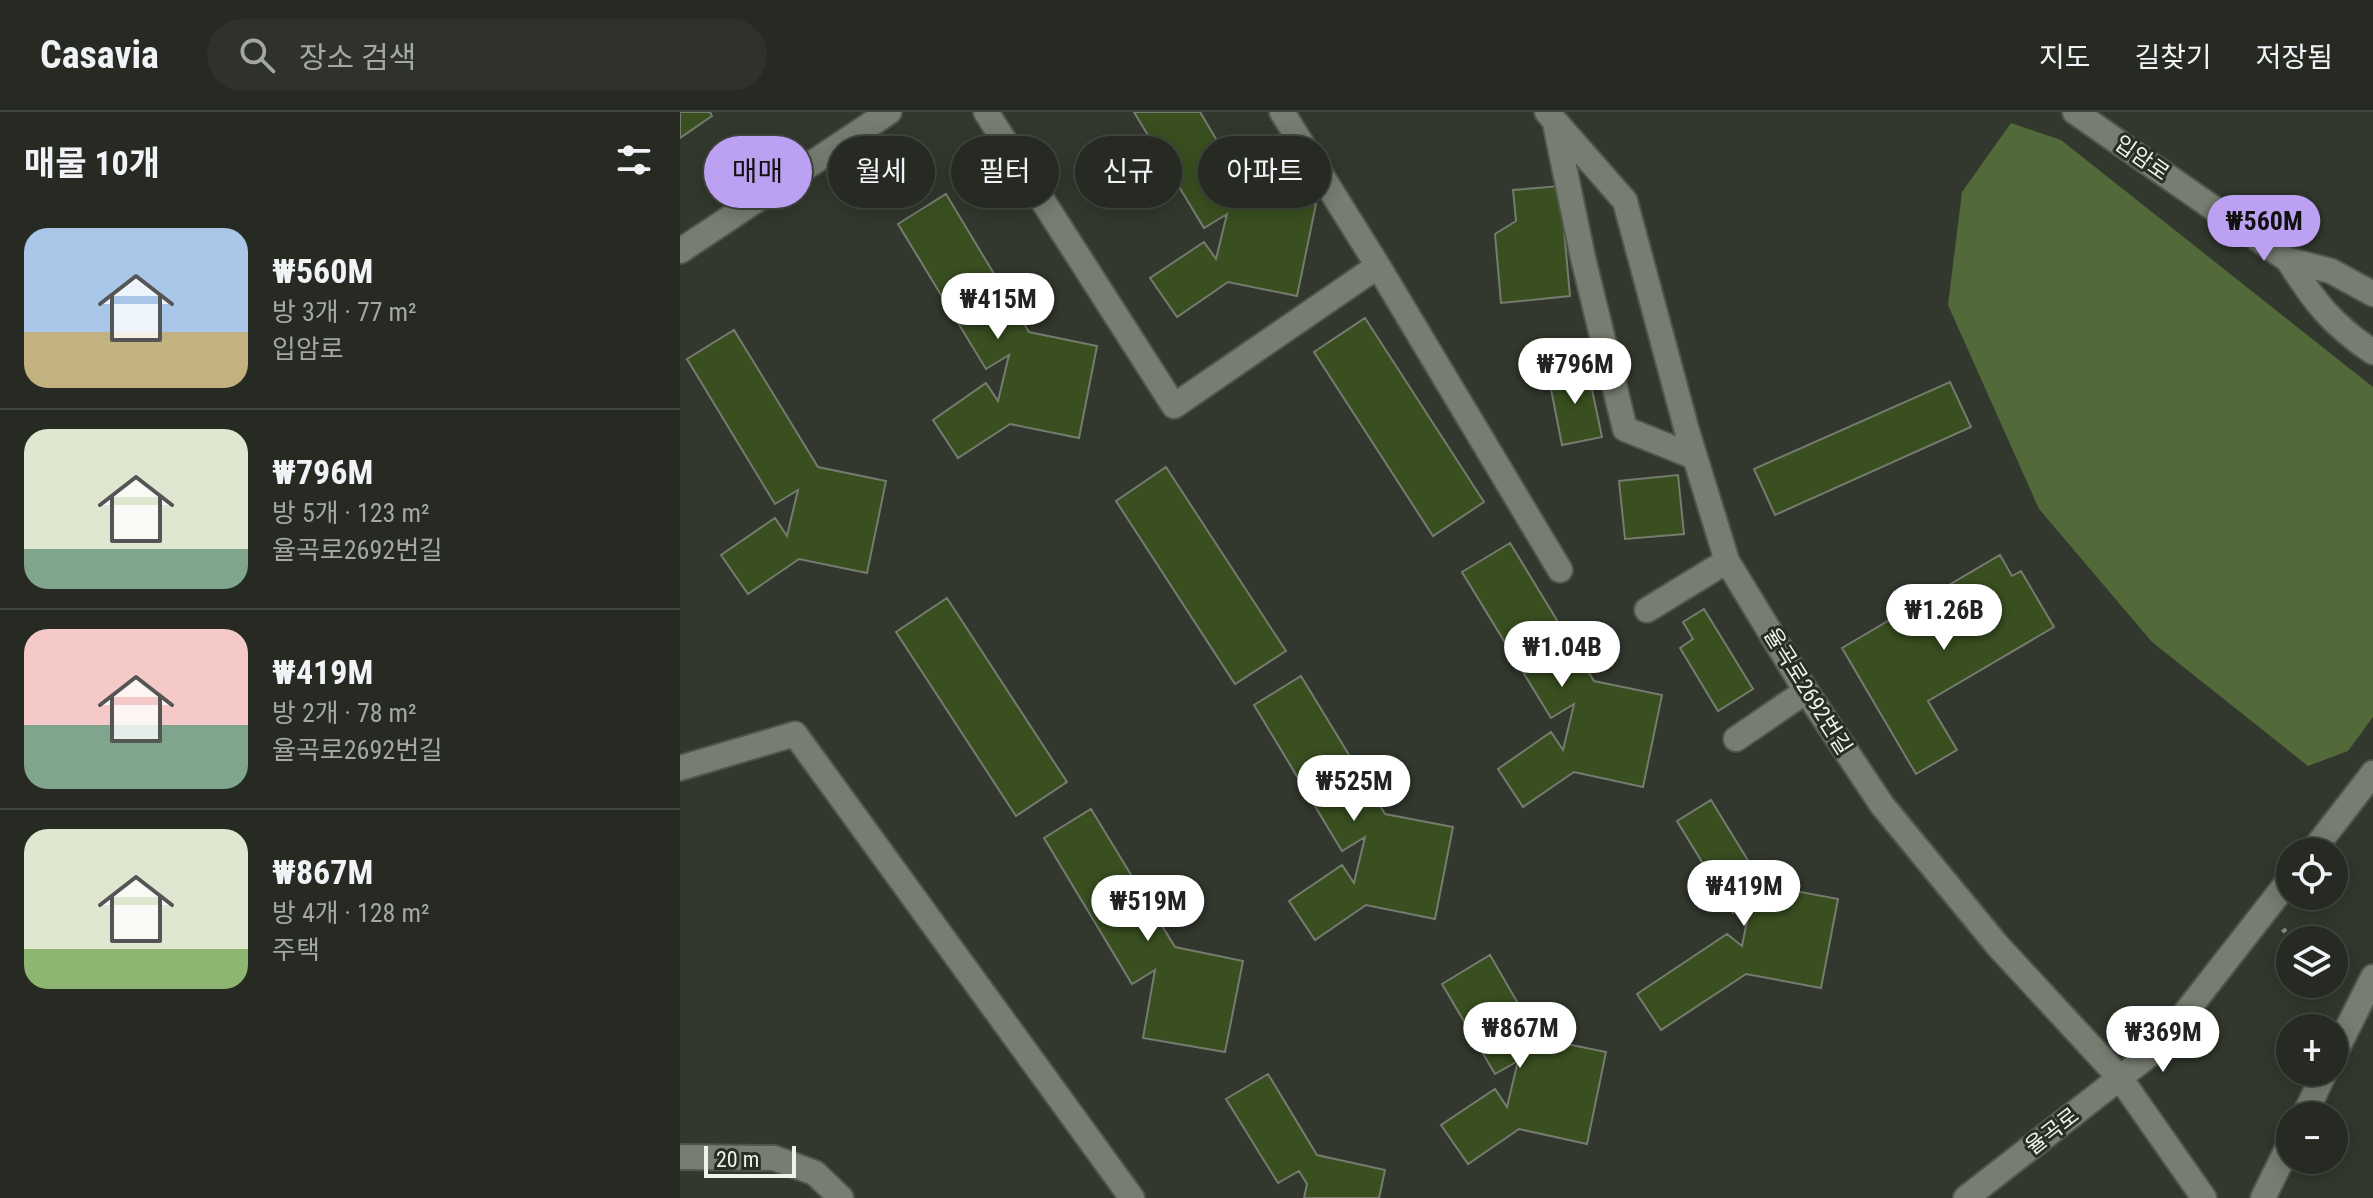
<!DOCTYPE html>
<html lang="ko">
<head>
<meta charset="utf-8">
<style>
	:root { --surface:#262a22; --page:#2e322a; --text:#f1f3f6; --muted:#a4a7a5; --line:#424640; --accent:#bca0f2 }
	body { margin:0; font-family:"Roboto Condensed","Noto Sans KR",sans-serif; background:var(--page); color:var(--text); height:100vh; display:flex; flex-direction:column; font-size:30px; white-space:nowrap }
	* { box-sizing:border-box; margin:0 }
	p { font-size:26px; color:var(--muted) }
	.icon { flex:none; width:44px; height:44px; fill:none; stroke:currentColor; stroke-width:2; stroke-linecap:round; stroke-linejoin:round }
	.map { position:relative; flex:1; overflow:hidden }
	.drawer { display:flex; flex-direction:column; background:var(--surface); width:680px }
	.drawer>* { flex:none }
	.top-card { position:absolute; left:24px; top:24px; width:760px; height:72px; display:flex; gap:16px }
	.tools { position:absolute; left:1596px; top:726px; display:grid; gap:16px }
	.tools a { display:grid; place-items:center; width:72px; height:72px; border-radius:50%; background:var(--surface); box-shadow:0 4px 20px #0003,0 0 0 2px var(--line); font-size:40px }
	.scale { position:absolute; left:24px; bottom:20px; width:92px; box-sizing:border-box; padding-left:8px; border:4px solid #eef2eb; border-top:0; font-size:22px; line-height:28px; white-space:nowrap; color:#eef2eb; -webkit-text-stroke:6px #282e23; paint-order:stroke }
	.price { position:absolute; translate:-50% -68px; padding:0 18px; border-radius:28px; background:#fff; color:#222; font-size:26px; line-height:52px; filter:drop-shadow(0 2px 4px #0008) }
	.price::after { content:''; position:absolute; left:50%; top:48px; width:24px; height:18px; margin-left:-12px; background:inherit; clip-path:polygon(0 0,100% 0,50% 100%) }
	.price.active { background:var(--accent); color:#111 }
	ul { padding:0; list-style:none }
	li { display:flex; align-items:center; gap:24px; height:200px; padding:0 24px }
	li+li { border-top:2px solid var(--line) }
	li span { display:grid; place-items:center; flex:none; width:224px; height:160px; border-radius:24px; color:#555 }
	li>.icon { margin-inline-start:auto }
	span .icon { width:96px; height:96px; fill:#fffc; stroke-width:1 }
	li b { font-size:34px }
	h2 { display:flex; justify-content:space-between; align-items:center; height:96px; padding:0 24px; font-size:34px }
	.pill { padding:0 28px; border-radius:36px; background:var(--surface); box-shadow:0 4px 20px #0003,0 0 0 2px var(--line); font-size:28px; line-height:72px }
	.pill.active { background:var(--accent); color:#111 }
	header { display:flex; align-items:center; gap:48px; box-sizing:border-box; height:112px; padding:0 40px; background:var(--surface); border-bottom:2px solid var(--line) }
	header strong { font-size:38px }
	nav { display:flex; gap:44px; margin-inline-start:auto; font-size:28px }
	.search { width:560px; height:72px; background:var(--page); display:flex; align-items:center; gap:20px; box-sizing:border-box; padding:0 28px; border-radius:44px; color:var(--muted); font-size:30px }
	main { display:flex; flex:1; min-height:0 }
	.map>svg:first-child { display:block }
	.forest { fill:#526a3a }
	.building { fill:#394f20; stroke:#757b6f; stroke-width:2 }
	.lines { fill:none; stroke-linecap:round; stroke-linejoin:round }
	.minor-casing { stroke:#51564d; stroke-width:28 }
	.path { stroke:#868b82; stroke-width:5; stroke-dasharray:4 4; stroke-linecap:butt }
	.minor { stroke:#777d71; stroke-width:24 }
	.labels { text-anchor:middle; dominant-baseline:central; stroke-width:6; stroke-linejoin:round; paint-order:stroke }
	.street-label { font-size:22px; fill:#eef2eb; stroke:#282e23 }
</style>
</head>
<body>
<header>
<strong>Casavia</strong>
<div class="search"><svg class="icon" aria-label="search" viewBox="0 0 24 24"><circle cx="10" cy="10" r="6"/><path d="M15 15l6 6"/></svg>장소 검색</div>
<nav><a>지도</a><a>길찾기</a><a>저장됨</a></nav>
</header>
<main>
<section class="drawer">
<h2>매물 10개<svg class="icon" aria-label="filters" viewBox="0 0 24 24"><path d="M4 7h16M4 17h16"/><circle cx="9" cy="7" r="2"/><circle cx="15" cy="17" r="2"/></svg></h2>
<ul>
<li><span style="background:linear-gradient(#a9c7e8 65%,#c2b280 0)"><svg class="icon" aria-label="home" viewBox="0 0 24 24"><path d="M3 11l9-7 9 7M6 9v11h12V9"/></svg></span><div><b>₩560M</b><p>방 3개 · 77 m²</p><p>입암로</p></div></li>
<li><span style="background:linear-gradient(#dfe7d0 75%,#7fa58c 0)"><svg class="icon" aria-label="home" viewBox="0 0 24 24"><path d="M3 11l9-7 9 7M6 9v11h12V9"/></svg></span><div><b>₩796M</b><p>방 5개 · 123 m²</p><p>율곡로2692번길</p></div></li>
<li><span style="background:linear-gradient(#f6c9c9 60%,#7fa58c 0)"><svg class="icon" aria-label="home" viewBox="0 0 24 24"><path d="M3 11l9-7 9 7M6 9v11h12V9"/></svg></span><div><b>₩419M</b><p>방 2개 · 78 m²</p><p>율곡로2692번길</p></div></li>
<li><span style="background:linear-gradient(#dfe7d0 75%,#8fb573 0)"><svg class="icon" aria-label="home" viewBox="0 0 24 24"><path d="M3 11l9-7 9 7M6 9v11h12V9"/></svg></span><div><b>₩867M</b><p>방 4개 · 128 m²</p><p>주택</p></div></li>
</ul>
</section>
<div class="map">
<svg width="1693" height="1086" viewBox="0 0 1693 1086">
	<rect width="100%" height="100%" fill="#32382d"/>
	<path class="forest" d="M1331 11 1381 28 1693 275V605L1668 639 1628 654 1472 530 1359 397 1268 193 1282 80Z"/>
	<path class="building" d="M0 0H30L32 4 0 26Z
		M454 0H520L567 79 636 92 617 184 548 170 497 205 470 166 524 130 536 147 547 102 524 116Z
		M880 74 890 184 821 191 815 122 836 109 833 78Z
		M266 82 349 220 417 234 399 326 330 312 278 346 253 308 306 271 318 289 329 243 306 257 218 112Z
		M685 206 804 390 753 424 634 240Z
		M54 218 138 355 206 369 187 461 119 447 68 482 41 443 95 406 107 424 118 378 95 392 7 247Z
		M907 254 922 325 882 333 868 262Z
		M1270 270 1291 315 1095 403 1074 357Z
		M486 355 606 539 555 572 436 389Z
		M998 363 1004 422 945 427 939 369Z
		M830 431 914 569 982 583 963 675 894 660 843 695 818 657 871 620 883 638 894 592 871 606 782 460Z
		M1320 443 1332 464 1341 459 1374 515 1248 589 1277 638 1236 662 1162 536Z
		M267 486 387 670 336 704 216 520Z
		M1024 497 1073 577 1038 599 1000 536 1013 527 1003 510Z
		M621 564 705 702 773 715 755 807 686 793 635 828 609 789 662 753 674 771 685 725 662 739 574 593Z
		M1031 688 1083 773 1158 787 1141 876 1066 862 981 918 957 882 1047 822 1062 834 1071 789 1053 801 997 709Z
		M411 697 495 835 563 849 545 940 463 926 475 858 452 872 364 726Z
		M810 843 858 926 926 940 907 1032 839 1017 788 1052 761 1013 815 977 827 995 838 949 815 962 762 872Z
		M588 962 637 1043 705 1058 699 1086H624L627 1072 619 1059 598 1071 546 987Z"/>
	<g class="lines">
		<defs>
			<path id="minor" d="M306 0 494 294 698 154 602 0
				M867 0 945 89 1007 319 1047 449 1126 579 1202 693 1318 834 1440 966 1524 1086
				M1395 0 1608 148
				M875 11 903 146 945 317 1015 345
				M0 139 209 0
				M698 154 880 458
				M1693 182 1651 159 1608 148C1634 189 1651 212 1693 240
				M967 498 1047 449
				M1056 627 1126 579
				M0 656 115 622 452 1086
				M1632 740 1693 661
				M1654 943 1693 865
				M1624 1004 1645 960
				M0 1045 94 1046 135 1061 161 1086
				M1286 1086 1478 936 1610 767
				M1583 1086 1610 1031"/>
		</defs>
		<use href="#minor" class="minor-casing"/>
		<path class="path" d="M1603 817 1612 828"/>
		<use href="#minor" class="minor"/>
	</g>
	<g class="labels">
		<g class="street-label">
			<text transform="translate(1462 46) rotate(35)">입암로</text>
			<text transform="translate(1128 579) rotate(58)">율곡로2692번길</text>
			<text transform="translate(1372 1019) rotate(-38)">율곡로</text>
		</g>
	</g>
</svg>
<div class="tools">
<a><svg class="icon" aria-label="locate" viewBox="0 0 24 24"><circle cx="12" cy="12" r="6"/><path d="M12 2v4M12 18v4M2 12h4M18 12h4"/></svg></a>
<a><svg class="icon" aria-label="layers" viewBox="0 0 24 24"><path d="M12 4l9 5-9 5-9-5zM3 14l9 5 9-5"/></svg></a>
<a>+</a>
<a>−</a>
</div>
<div class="scale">20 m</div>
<b class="price active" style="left:1584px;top:151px">₩560M</b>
<b class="price" style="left:318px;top:229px">₩415M</b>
<b class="price" style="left:895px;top:294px">₩796M</b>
<b class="price" style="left:1264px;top:540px">₩1.26B</b>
<b class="price" style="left:882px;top:577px">₩1.04B</b>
<b class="price" style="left:674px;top:711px">₩525M</b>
<b class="price" style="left:1064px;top:816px">₩419M</b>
<b class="price" style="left:468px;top:831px">₩519M</b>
<b class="price" style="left:840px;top:958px">₩867M</b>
<b class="price" style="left:1483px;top:962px">₩369M</b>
<div class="top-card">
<a class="pill active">매매</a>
<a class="pill">월세</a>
<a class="pill">필터</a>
<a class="pill">신규</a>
<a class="pill">아파트</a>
</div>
</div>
</main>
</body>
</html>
